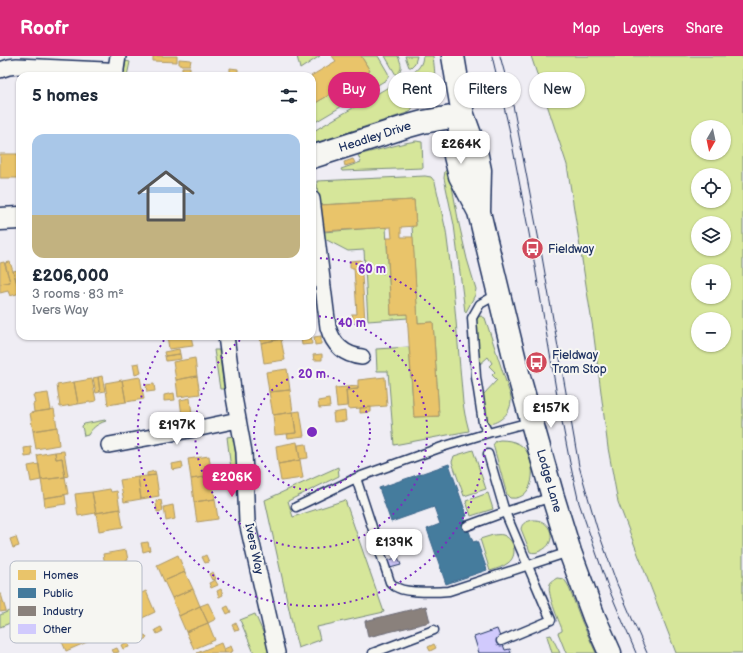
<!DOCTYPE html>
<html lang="en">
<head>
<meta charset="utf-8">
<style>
	:root { --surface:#fff; --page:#f6f6f7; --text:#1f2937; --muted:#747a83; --line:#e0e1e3; --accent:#db2777 }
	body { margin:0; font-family:"Balsamiq Sans",sans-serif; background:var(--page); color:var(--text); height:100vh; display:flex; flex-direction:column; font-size:15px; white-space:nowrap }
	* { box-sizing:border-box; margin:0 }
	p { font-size:13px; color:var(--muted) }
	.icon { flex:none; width:22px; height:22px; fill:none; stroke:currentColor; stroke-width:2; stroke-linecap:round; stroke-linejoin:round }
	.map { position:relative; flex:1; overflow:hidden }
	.side { position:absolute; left:16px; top:16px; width:300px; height:268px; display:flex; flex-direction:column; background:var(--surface); border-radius:12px; box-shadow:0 1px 3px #0004 }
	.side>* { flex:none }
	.guide { position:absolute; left:328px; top:16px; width:355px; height:36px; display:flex; gap:8px }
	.needle { width:26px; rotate:189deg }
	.tools { position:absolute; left:691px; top:64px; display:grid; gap:8px }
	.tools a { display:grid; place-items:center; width:40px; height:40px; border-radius:50%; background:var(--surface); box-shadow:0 1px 3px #0004; font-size:20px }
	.price { position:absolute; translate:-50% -34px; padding:0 9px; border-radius:8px; background:#fff; color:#222; font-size:13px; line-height:26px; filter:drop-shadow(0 1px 2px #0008) }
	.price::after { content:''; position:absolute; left:50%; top:24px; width:12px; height:9px; margin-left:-6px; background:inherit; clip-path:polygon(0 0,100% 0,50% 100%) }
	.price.on { background:var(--accent); color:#fff }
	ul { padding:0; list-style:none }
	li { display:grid; align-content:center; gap:8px; height:212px; padding:0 16px }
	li+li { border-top:1px solid var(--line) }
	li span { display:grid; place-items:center; height:124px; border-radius:12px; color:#555 }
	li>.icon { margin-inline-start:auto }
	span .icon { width:72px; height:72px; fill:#fffc; stroke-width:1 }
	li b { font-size:17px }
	h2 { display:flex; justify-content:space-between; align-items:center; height:48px; padding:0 16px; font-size:17px }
	.chip { padding:0 14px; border-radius:18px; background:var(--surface); box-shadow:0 1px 3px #0004; font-size:14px; line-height:36px }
	.chip.on { background:var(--accent); color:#fff }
	header { display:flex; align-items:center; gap:24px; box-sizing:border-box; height:56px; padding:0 20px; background:var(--accent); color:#fff }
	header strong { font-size:19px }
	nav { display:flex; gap:22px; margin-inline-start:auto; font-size:14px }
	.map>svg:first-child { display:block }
	.green { fill:#d6e69a; stroke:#788a7c; fill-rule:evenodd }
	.homes { fill:#e9c46a; stroke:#ab9766 }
	.public { fill:#457b9d; stroke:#38648a }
	.industry { fill:#8a817c; stroke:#696873 }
	.building { fill:#d1cafd; stroke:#1b2f5e }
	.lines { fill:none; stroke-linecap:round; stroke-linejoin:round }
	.lane-casing { stroke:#1b2f5e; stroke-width:11 }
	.street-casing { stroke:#1b2f5e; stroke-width:18 }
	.secondary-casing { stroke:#1b2f5e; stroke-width:25 }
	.lane { stroke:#f6f6f2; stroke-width:8 }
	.street { stroke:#f6f6f2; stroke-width:15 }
	.secondary { stroke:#f6f6f2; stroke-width:22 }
	.tram { stroke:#1b2f5e; stroke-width:1 }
	.ring { fill:none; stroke:#7b2cbf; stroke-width:2; stroke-dasharray:2 4 }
	.labels { text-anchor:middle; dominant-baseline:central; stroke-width:4; stroke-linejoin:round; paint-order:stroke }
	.street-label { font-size:12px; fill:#1b2f5e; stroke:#f6f6f2 }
	.poi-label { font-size:12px; fill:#1b2f5e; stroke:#f6f6f2; text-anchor:start }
	.key { fill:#f6f6f2; stroke:#b4bac6; stroke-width:1 }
	.key-label { font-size:11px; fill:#1b2f5e }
	.centre { fill:#7b2cbf; stroke:#f6f6f2; stroke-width:2 }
	.ring-label { font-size:12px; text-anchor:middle; font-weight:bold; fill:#7b2cbf; stroke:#f6f6f2; stroke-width:4; stroke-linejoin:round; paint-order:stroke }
</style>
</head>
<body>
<header>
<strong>Roofr</strong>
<nav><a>Map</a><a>Layers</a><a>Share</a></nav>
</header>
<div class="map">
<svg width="743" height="597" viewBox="0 0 743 597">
	<rect width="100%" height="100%" fill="#efedf4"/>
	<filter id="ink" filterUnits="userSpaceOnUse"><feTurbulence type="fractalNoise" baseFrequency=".025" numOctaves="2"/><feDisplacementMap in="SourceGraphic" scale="8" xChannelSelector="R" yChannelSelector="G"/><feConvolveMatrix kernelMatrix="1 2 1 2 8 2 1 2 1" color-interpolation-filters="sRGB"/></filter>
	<g filter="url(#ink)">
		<path class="green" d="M297 0H320L300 13Z
			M361 0H378L388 17C389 20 388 22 386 24L312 68V49L370 15Z
			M385 0H398C401 8 404 12 396 19Z
			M405 0H417L415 7 411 11H409Z
			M423 0H433C435 18 438 32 425 47L412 18C419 12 422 9 423 0Z
			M531 0H743V597H676L618 446 608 392 593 273 567 109ZM698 71H724V97H698ZM698 119H724V145H698ZM698 167H724V193H698ZM698 215H724V241H698ZM698 263H724V289H698Z
			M126 5 130 6 127 20H123Z
			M397 26 412 47 413 51 410 56 312 88V76Z
			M416 85 422 86 423 112 342 115 341 113 361 106 358 99 405 87Z
			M448 113 449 114 459 168 467 203 476 233 475 239 466 256H465L454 169 444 122 445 115Z
			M425 120 431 121 435 126 446 175 453 230 463 347 465 359 469 375 394 389 388 315H377L376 293 409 291 414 361 439 360 433 266 418 267 412 170 416 169 414 144 318 149 317 125Z
			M386 171 391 259 407 258 408 262 368 265 364 194 348 195 323 182V176Z
			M481 260 485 262 486 265 511 341C512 355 503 365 490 368L487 366 482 340 497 324 492 319 495 316 489 310 492 307 488 301 479 309 476 266 478 261Z
			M214 294H219L224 333H220Z
			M105 364 106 365C97 368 92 372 88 379L84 380 82 370 84 368Z
			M234 380 237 412V422H234L231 413 227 381Z
			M500 384C507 384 513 385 519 388 538 398 538 446 510 442L507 439 494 392 493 389 496 385Z
			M473 394 486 433 464 440 452 406 454 400Z
			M338 411 339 420 288 445 293 461 345 444 384 556 317 571 320 584 298 592 294 576 265 444Z
			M488 437 493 453 471 460 466 445Z
			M532 464C552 462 559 488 540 495 536 497 534 497 530 496L529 493 521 473C522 466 527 466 532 464Z
			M493 479C496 479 500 478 503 479 515 483 518 500 508 507 503 511 496 513 490 515L480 483Z
			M557 522 564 523 568 529 582 566 596 597H566L558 577 562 575V573C559 565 546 536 550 528 551 525 554 524 557 522Z
			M42 541 55 569 51 574 20 563 0 571V559Z
			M255 558 272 597H254L240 564Z
			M551 579 560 597H552L547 580Z"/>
		<path class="homes" d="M153 0H177V6L153 5Z
			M332 0H361L370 15 312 49 311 20 336 5Z
			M179 3 191 4 190 9H179Z
			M182 11H190V19L182 18Z
			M230 12 238 13V19H230Z
			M0 98H18V122H0Z
			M18 98H20V113H18Z
			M353 103 355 107 345 110 344 106Z
			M414 144 416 170 401 171V181H413L418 267 433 266 439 360 414 361 407 258 391 259 387 182H392L391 171 323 175 321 149Z
			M361 204 365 265 353 266 352 258H357L354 212H350V205Z
			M4 206 10 226 0 228V207Z
			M10 206 20 237 10 240 8 235 0 237V228L10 226 5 207Z
			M18 214 20 221V229L18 230 13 215Z
			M167 280H191L193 290 169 293Z
			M260 280H281V283L261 287Z
			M311 280 312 288 302 289 301 282Z
			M321 280V288L315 289 314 281Z
			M281 283 285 304 264 307 261 287Z
			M179 293 180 298 165 300 164 296Z
			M180 298 181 303 166 305 165 300Z
			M322 298V304H314L313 299Z
			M195 302 197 320 176 324 173 306Z
			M139 307 141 317 135 319 133 308Z
			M287 313 290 334 269 336 266 316Z
			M102 320 105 335 100 336 98 321Z
			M197 320 200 338 178 341 176 324Z
			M98 321 100 336 96 337 93 322Z
			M140 321 144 343 126 346 122 324Z
			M385 321 387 350 348 353 346 334 358 333V324Z
			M92 323 96 345 78 348 74 326Z
			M122 324 126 346 108 349 105 327Z
			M74 326 78 348 60 351 57 329Z
			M154 328 155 335 147 336 146 329Z
			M358 330V333L346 334 347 350 337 351 335 332Z
			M290 334 293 356 273 359 269 336Z
			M48 337 51 354 34 356 33 348 35 347 33 339Z
			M174 337 175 344 164 345V339Z
			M190 342 192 359 182 360 180 344Z
			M329 343 330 351 319 352 318 345Z
			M371 351V356L360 357V352Z
			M54 353 57 371 33 375 30 357Z
			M300 355 304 380 288 382 287 378 296 377 293 356Z
			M345 355 346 365 334 366 333 357Z
			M293 356 296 377 275 379 273 359Z
			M179 357V361L171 362V358Z
			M57 371 59 389 36 393 33 375Z
			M297 386 300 404 278 408 276 390Z
			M306 388 308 402 300 403 298 389Z
			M31 391 32 400 25 401 24 392Z
			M64 395 68 420 65 421 62 402 56 403 55 396Z
			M55 396 56 403 62 402 65 421 41 424 37 399Z
			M209 400 212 420 191 423 188 403Z
			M300 404 303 422 281 425 278 408Z
			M182 406 183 412 173 414 172 408Z
			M39 408 41 424 31 426 28 410Z
			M155 415 156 419 147 420V417Z
			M156 419 159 440 141 443 138 421Z
			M212 420 215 443 194 446 191 423Z
			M65 421 68 438 44 442 41 424Z
			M138 421 141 443 124 446 120 424Z
			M110 433 111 436 117 435 120 453 96 457 92 436Z
			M92 436 96 457 78 460 75 438Z
			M65 439 66 448 45 451 44 442Z
			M215 443 218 463 197 466 194 446Z
			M161 444 163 455 157 456 156 445Z
			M173 449 175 463 166 465 164 451Z
			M120 453 123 471 99 475 96 457Z
			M16 481 19 490 13 492 10 483Z
			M148 486 150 494 143 496 141 487Z
			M126 494 128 504 106 514 103 498Z
			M178 499 185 516 164 525 157 509Z
			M206 499 209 506 205 507 202 501Z
			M185 516 193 533 172 542 164 525Z
			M213 516 216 523 212 524 209 518Z
			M215 524 218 529 211 532 209 527Z
			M193 533 200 550 179 560 172 542Z
			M221 533 223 539 219 541 217 535Z
			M146 535 155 556 138 564 129 543Z
			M0 538H1L6 555 0 556Z
			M208 547 216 563 208 567 200 550Z
			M200 550 208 567 186 576 179 560Z
			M228 550 231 556 227 558 224 552Z
			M78 565 87 586 66 595 57 574Z
			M208 567 215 584 194 593 186 576Z
			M236 567 239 574 235 575 232 569Z
			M161 571 163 575 157 578 155 574Z
			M145 579 147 582 140 585 138 581Z
			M128 586 129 591 123 593 121 589Z
			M221 587 225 597H197Z
			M434 588 436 592 430 595 428 591Z
			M231 590 233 595 229 597H225L224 593Z
			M117 592 119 596 114 597 112 594Z"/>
		<path class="public" d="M449 408 467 460 464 461 467 470 473 486 477 485 487 514 446 528 427 473 440 468 434 451 391 466 379 432Z"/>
		<path class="industry" d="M426 550 430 566 368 581 365 565Z"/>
		<path class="building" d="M398 501 401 509 390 512 387 505Z
			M497 573 505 594 510 593 511 597H479L474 581Z"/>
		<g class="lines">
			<defs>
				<path id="lane" d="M530 366 488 377 442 391 356 422 390 526C393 529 394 531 398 532 407 537 438 536 449 535L569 496
					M488 377 483 367 476 321 472 262 480 248 498 238
					M488 398 505 456 551 564 501 585
					M296 451 356 422
					M467 470 505 456 552 441
					M373 597 434 574"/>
				<path id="street" d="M0 14 9 11 17 10 105 14 116 15
					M115 20 118 0
					M312 143 328 271C333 289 344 299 362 301
					M226 280 234 341 244 396 247 466 277 597
					M109 389 200 372 238 364"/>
				<path id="secondary" d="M453 0 463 59 476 95 480 114 479 156 519 321 553 441 570 496 594 561 610 597
					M463 59 455 100 460 120 478 154
					M312 101 405 71 423 66 463 59
					M0 163 20 162"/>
			</defs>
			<use href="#lane" class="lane-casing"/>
			<use href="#street" class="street-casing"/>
			<use href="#secondary" class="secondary-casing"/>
			<use href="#lane" class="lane"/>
			<use href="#street" class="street"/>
			<use href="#secondary" class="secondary"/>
			<path class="tram" d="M492 0 509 72 532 193 558 345 570 407 579 447 608 531 636 597
				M500 0 512 44 541 195 579 410 597 472 617 528 647 597"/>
		</g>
	</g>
	<g class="ring">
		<circle cx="312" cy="376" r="58"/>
		<path d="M313 260A116 116 0 1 1 246 280"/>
		<path d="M314 202A174 174 0 1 1 166 281"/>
	</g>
	<defs>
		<symbol id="bus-disc" viewBox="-11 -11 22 22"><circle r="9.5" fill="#d1495b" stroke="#f6f6f2"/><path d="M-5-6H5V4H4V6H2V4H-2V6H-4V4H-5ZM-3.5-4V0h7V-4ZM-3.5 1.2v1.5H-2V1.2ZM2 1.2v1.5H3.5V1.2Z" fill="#fff"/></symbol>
	</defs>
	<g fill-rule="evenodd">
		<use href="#bus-disc" x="520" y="180" width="25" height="25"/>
		<use href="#bus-disc" x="524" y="294" width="25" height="25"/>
	</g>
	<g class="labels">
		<g class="street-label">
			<text transform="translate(375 81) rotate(-18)">Headley Drive</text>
			<text transform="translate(549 425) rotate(74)">Lodge Lane</text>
			<text transform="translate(254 493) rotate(78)">Ivers Way</text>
		</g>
		<g class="poi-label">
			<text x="548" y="193">Fieldway</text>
			<text x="552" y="299">Fieldway<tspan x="552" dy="14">Tram Stop</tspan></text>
		</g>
	</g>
	<rect x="10" y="505" width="132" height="82" rx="6" class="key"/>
	<rect x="18" y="514" width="18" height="10" fill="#e9c46a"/>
	<rect x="18" y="532" width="18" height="10" fill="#457b9d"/>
	<rect x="18" y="550" width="18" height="10" fill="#8a817c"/>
	<rect x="18" y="568" width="18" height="10" fill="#d1cafd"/>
	<g class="key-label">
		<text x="43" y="523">Homes</text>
		<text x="43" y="541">Public</text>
		<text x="43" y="559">Industry</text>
		<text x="43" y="577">Other</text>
	</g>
	<circle cx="312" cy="376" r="6" class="centre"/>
	<g class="ring-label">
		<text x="372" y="217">60 m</text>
		<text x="352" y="271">40 m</text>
		<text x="312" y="322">20 m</text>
	</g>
</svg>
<div class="tools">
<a><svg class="needle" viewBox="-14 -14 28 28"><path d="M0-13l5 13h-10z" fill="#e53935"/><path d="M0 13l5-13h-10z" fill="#747a83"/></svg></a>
<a><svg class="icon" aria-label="locate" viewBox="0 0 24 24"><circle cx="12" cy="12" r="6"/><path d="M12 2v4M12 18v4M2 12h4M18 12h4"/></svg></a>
<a><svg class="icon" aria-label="layers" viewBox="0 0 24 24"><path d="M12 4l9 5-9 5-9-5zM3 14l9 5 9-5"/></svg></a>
<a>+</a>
<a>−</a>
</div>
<b class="price" style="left:461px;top:109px">£264K</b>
<b class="price" style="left:551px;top:373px">£157K</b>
<b class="price" style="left:177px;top:390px">£197K</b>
<b class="price on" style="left:232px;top:442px">£206K</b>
<b class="price" style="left:394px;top:507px">£139K</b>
<div class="guide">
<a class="chip on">Buy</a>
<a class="chip">Rent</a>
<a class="chip">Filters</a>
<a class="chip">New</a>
</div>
<section class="side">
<h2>5 homes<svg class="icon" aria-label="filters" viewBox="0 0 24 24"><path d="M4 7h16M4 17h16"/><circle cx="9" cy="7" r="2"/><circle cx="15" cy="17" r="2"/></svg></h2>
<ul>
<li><span style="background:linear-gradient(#a9c7e8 65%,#c2b280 0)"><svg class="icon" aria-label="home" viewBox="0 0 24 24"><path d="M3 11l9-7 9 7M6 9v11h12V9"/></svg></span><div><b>£206,000</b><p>3 rooms · 83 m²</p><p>Ivers Way</p></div></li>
</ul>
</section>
</div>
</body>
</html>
